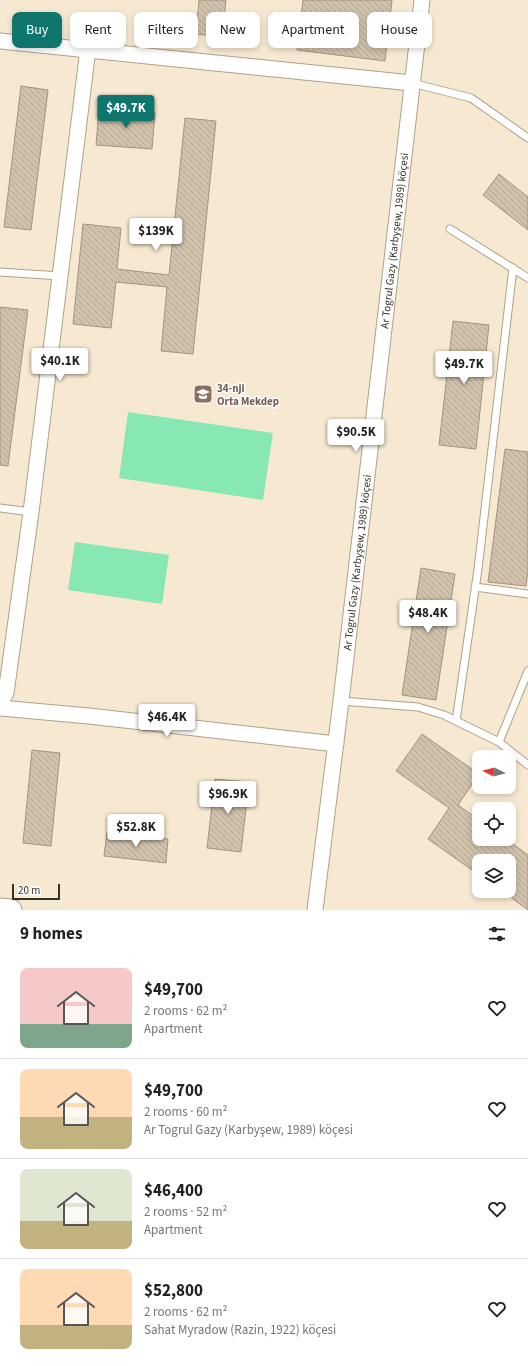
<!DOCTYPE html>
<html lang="en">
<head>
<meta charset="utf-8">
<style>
	:root { --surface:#fff; --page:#f2f2f2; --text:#222; --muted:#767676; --line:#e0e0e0; --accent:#0f766e }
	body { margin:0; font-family:"Source Sans 3",sans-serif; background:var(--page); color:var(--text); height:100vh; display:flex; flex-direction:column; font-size:15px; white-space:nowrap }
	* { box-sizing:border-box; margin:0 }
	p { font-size:13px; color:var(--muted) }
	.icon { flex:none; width:22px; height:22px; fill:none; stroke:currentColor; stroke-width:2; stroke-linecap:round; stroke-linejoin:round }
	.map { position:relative; height:910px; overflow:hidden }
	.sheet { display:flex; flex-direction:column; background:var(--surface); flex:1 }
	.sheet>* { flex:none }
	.top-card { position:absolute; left:12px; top:12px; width:504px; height:36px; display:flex; gap:8px }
	.needle { width:26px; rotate:276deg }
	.buttons { position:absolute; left:472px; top:750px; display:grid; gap:8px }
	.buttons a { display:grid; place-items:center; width:44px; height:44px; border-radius:8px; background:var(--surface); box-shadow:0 2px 6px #0003; font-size:20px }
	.scale { position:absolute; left:12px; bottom:10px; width:48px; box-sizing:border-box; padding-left:4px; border:2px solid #342f26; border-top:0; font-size:11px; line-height:14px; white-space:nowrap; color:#342f26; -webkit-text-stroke:3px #fff; paint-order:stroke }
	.price { position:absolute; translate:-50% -34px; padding:0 9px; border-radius:4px; background:#fff; color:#222; font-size:13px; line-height:26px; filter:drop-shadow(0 1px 2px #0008) }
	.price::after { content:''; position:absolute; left:50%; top:24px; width:12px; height:9px; margin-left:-6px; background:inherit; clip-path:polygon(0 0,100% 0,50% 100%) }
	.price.selected { background:var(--accent); color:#fff }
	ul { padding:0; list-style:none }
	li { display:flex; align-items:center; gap:12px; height:100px; padding:0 20px }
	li+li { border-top:1px solid var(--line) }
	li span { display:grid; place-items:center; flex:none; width:112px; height:80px; border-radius:8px; color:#555 }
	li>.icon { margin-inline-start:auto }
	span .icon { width:48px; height:48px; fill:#fffc; stroke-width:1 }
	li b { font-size:17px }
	h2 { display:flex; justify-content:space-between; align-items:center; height:48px; padding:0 20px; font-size:17px }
	.pill { padding:0 14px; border-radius:8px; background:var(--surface); box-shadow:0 2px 6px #0003; font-size:14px; line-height:36px }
	.pill.selected { background:var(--accent); color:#fff }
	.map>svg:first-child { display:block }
	.pitch { fill:#88e8b3 }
	.building { fill:url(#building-back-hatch); stroke:#a1957f }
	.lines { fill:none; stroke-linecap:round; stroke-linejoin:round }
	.lane-casing { stroke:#aea18b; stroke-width:9 }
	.street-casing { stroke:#aea18b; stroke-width:17 }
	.secondary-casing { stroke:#aea18b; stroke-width:23 }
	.lane { stroke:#fff; stroke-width:7 }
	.street { stroke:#fff; stroke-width:15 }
	.secondary { stroke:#fff; stroke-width:21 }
	.labels { text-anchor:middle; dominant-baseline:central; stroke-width:3; stroke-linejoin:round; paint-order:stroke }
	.street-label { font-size:11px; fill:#342f26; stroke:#fff }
	.education-label { font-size:11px; font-weight:bold; fill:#785e54; stroke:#fff; text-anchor:start }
</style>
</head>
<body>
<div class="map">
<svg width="528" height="910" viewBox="0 0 528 910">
	<defs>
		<pattern id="building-back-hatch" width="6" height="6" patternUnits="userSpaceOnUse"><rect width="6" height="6" fill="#d0c2ab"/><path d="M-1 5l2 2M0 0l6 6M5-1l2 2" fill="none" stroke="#b3a793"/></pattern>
	</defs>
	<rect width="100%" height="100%" fill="#f7e9d1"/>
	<path class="pitch" d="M128 412 273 433 263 500 119 478Z
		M75 542 169 555 162 604 68 590Z"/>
	<path class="building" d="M199 0H226L222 37 196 34Z
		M303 0H392L385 61 297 50Z
		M21 86 48 90 31 230 4 227Z
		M99 109 155 113 152 149 96 145Z
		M185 118 216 121 193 354 161 351 167 287 116 282 111 328 73 324 83 224 121 228 117 269 169 275Z
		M499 174 528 197V230L483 195Z
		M0 307 28 310 8 466 0 465Z
		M453 321 489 325 476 449 439 445Z
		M505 449 528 452V570L526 586 488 582Z
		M421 568 455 574 436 700 402 695Z
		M422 734 479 774 458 805 479 820V839H506L528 855V910L509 896V861H479V875L428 839 449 808 396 771Z
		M32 750 60 753 51 846 23 843Z
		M215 779 249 782 241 852 207 848Z
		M107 832 168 839 166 863 104 856Z"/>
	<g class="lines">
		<defs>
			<path id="lane" d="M412 83 471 98 528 138
				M450 229 528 278
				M0 272 60 276
				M0 508 31 512
				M475 587 528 594
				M341 701 418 707 444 715 499 742 528 765
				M456 721 478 569 513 268
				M499 742 528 671"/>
			<g id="street">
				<path d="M0 41 412 83"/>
				<path d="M0 704 6 693 31 512 88 49"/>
				<path d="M0 708 89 716 336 744"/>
				<path id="s1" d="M315 910 341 701 422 0"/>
			</g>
			<path id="secondary" d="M0 909 11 910"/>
		</defs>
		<use href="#lane" class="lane-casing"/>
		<use href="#street" class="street-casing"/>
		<use href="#secondary" class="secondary-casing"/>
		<use href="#lane" class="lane"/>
		<use href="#street" class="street"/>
		<use href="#secondary" class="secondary"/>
	</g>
	<defs>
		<symbol id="school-square" viewBox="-11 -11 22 22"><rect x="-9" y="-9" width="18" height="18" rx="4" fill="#8d6e63" stroke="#fff"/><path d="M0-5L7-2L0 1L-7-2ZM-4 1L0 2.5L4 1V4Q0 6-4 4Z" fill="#fff"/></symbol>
	</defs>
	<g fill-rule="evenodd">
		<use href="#school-square" x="192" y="383" width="22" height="22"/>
	</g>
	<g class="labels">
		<g class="street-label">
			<text stroke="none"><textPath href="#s1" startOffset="674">Ar Togrul Gazy (Karbyşew, 1989) köçesi</textPath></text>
			<text stroke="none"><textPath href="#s1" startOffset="350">Ar Togrul Gazy (Karbyşew, 1989) köçesi</textPath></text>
		</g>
		<g class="education-label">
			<text x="217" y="388">34-nji<tspan x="217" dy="13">Orta Mekdep</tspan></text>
		</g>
	</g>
</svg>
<div class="buttons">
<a><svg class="needle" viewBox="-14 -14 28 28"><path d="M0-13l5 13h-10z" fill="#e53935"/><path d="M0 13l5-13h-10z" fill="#767676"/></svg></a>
<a><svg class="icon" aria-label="locate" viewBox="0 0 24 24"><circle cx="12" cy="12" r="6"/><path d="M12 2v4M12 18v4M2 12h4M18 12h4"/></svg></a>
<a><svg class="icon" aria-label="layers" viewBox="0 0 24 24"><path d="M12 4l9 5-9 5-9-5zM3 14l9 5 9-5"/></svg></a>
</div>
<div class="scale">20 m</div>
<b class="price selected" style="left:126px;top:129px">$49.7K</b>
<b class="price" style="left:156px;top:252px">$139K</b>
<b class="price" style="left:60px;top:382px">$40.1K</b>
<b class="price" style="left:464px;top:385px">$49.7K</b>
<b class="price" style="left:356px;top:453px">$90.5K</b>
<b class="price" style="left:428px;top:634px">$48.4K</b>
<b class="price" style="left:167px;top:738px">$46.4K</b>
<b class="price" style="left:228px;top:815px">$96.9K</b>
<b class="price" style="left:136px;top:848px">$52.8K</b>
<div class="top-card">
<a class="pill selected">Buy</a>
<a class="pill">Rent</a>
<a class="pill">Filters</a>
<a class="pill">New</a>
<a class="pill">Apartment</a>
<a class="pill">House</a>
</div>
</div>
<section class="sheet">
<h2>9 homes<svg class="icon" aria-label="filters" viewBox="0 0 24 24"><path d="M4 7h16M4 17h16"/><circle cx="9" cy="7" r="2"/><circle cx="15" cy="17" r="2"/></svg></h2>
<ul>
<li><span style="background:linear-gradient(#f6c9c9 70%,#7fa58c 0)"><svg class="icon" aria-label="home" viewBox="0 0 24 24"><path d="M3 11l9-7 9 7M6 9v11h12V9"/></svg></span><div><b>$49,700</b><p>2 rooms · 62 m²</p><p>Apartment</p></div><svg class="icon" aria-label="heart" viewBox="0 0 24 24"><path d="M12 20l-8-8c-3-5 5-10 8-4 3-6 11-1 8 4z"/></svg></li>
<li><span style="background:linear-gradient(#ffd9b3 60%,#c2b280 0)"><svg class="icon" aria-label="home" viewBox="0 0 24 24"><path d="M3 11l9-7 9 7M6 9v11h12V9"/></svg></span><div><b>$49,700</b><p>2 rooms · 60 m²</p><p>Ar Togrul Gazy (Karbyşew, 1989) köçesi</p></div><svg class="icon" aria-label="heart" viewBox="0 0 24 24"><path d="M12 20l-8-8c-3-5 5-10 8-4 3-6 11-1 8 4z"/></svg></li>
<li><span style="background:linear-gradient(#dfe7d0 65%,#c2b280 0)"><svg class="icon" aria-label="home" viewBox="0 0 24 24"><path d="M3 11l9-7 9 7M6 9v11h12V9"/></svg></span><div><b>$46,400</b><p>2 rooms · 52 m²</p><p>Apartment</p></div><svg class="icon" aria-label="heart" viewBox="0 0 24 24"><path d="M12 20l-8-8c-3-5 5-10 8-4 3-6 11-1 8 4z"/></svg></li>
<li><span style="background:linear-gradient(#ffd9b3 70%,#c2b280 0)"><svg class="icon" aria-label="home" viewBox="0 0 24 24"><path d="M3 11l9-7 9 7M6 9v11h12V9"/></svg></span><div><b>$52,800</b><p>2 rooms · 62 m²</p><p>Sahat Myradow (Razin, 1922) köçesi</p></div><svg class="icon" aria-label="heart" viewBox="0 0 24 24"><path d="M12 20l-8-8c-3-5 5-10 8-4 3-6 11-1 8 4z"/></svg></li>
</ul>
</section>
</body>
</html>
